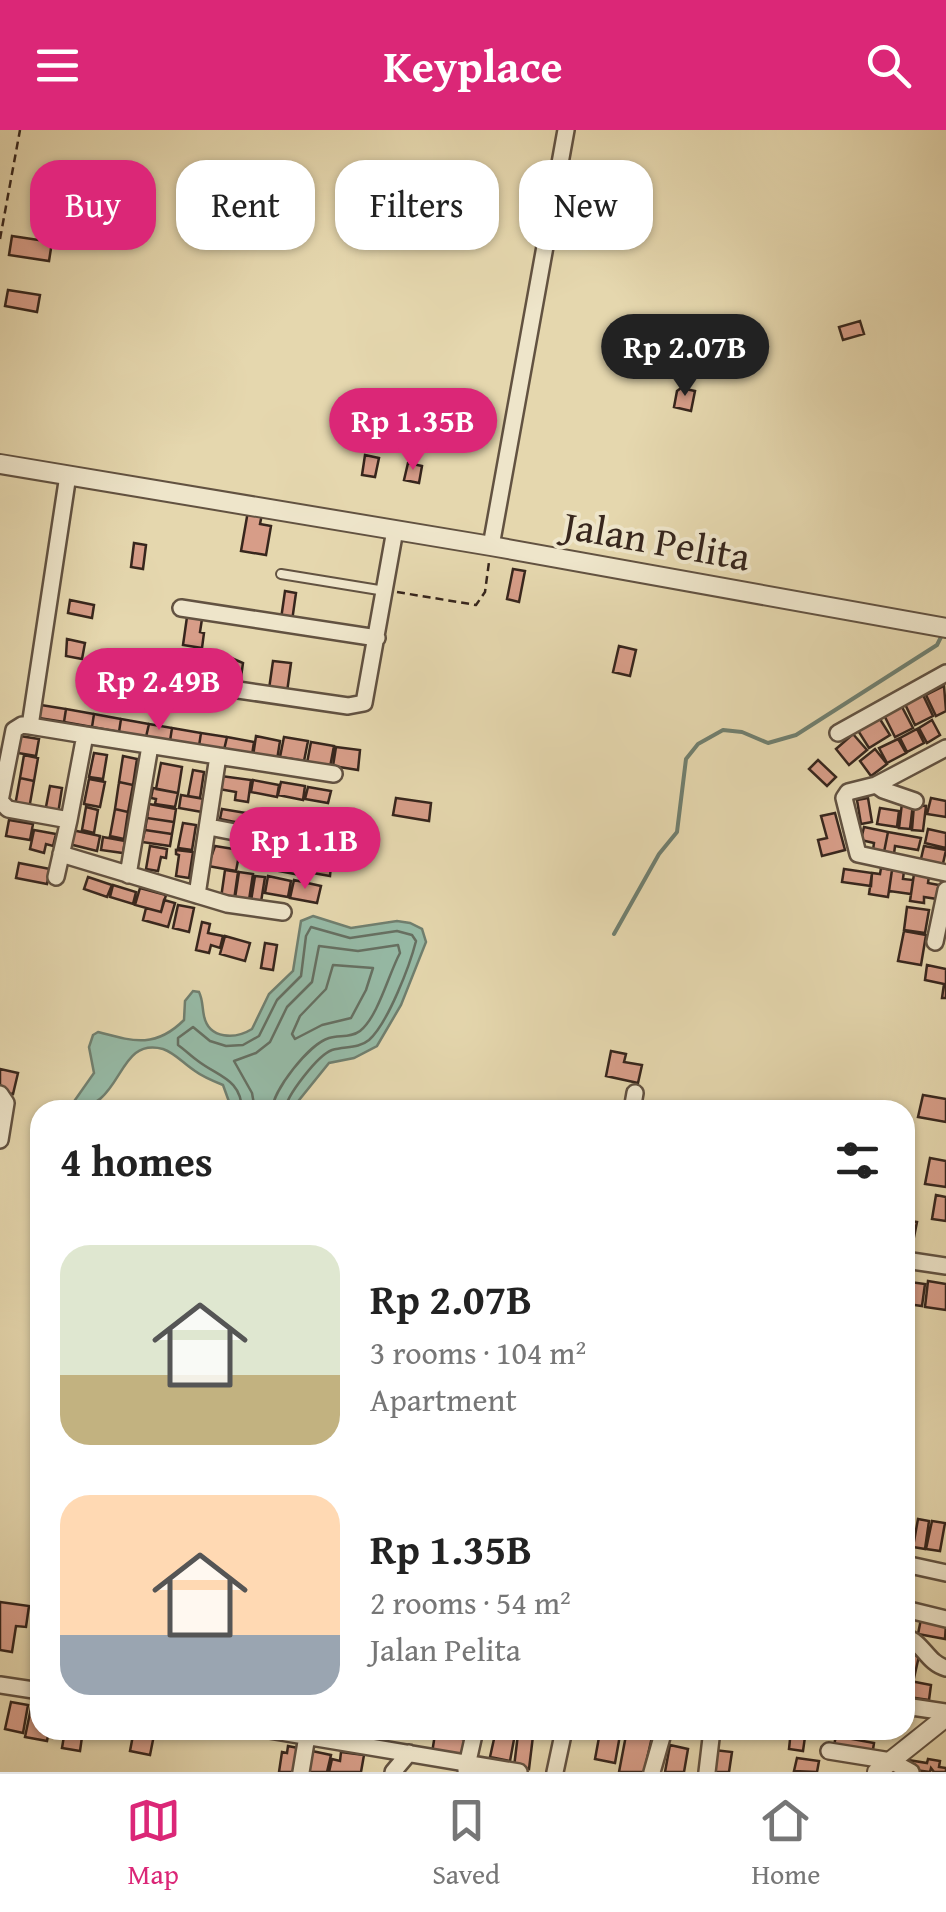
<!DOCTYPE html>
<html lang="en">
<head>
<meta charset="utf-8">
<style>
	:root { --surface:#fff; --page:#f2f2f2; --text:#222; --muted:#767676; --line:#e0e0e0; --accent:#db2777 }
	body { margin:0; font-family:"Gentium Book Plus",serif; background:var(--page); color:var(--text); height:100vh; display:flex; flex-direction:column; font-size:38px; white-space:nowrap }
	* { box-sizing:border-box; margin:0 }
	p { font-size:32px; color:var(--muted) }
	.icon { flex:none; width:55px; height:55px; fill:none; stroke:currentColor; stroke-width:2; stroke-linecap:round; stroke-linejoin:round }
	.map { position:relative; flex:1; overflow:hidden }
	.sheet { position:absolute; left:30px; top:970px; width:885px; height:640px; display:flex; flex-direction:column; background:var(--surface); border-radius:30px; box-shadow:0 2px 8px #0004 }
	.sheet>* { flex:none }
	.hud { position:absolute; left:30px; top:30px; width:888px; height:90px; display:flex; gap:20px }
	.price { position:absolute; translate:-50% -85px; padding:0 22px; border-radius:35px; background:var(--accent); color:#fff; font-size:32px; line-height:65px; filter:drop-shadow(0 2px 5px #0008) }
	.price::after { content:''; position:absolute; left:50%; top:60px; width:30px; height:22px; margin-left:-15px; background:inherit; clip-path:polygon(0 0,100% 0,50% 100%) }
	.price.current { background:#222; color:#fff }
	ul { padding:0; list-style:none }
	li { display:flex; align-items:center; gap:30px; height:250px; padding:0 30px }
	li span { display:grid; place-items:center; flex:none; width:280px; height:200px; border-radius:30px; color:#555 }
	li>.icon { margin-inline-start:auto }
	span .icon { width:120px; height:120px; fill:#fffc; stroke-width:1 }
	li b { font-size:42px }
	h2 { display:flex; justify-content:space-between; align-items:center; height:120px; padding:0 30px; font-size:42px }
	.chip { padding:0 35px; border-radius:30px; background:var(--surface); box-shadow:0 2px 8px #0004; font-size:35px; line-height:90px }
	.chip.current { background:var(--accent); color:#fff }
	header { display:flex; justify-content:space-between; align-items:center; height:130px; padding:0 30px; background:var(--accent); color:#fff; font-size:45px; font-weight:600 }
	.dock { display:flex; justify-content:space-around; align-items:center; height:140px; border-top:2px solid var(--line); background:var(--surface); font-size:28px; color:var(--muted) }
	.dock a { display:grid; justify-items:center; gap:5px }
	.dock .current { color:var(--accent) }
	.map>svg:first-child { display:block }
	.water { fill:#96baa6; stroke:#707f6f; stroke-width:2.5 }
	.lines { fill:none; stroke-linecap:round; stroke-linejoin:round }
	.shore { stroke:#667062; stroke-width:2.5 }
	.stream { stroke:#707f6f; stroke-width:4 }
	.building { fill:#d79d88; stroke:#37261d; stroke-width:2.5 }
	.service-casing { stroke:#625241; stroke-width:12 }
	.minor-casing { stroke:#625241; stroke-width:20 }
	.tertiary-casing { stroke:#625241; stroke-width:22 }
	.path { stroke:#37261d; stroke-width:2.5; stroke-dasharray:8 5; stroke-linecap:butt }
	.service { stroke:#eee5ca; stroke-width:8 }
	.minor { stroke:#eee5ca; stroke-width:15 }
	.tertiary { stroke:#eee5ca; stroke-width:18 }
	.labels { text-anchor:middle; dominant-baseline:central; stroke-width:8; stroke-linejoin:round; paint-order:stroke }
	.street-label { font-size:40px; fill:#37261d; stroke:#eee5ca }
</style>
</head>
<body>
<header><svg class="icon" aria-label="menu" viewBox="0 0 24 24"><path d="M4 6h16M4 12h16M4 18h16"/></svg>Keyplace<svg class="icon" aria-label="search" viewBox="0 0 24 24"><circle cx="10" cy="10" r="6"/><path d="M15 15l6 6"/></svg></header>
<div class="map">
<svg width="946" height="1642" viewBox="0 0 946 1642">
	<rect width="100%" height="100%" fill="#e5d7ae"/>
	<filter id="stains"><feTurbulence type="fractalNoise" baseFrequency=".002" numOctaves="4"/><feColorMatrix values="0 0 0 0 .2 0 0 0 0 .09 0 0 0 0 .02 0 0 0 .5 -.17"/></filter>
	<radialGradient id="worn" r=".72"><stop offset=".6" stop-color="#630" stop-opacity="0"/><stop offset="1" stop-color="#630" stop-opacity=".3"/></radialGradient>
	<path class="water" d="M313 786 351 798 397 791 410 793 422 799 426 812 401 875 377 916 354 928 329 933 291 980H232L223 955C213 951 203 947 195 941 184 934 175 923 163 919 114 906 126 980 68 980L94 943 89 917 93 905 98 902C132 911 155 919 184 890L185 871 193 861 199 862C203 870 202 877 204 886 209 910 236 909 252 899L269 864 293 841 301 791Z"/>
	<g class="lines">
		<path class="shore" d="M333 835 373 838 366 860 351 888 322 895 295 909 292 904 300 886 326 859Z
			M242 980C241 949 219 947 198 931 191 926 185 920 178 915V908L193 897 210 911 226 916 243 915 259 906 277 870 301 846 306 806 311 797 350 808 397 801 412 805 416 811C410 835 388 893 369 910 358 919 345 916 332 920 318 925 286 966 285 980
			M255 980 252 963 234 931 256 923 270 912 287 877 312 852 319 816 358 821 398 815 400 823C389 843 378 887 360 901 351 908 339 905 329 908 309 914 273 960 272 980"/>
		<path class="stream" d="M614 804 659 724 677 702 686 629 698 614 723 600 742 602 768 613 796 605 937 515 942 505"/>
	</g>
	<path class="building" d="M12 106 52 112 49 131 9 125Z
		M8 160 40 165 37 182 5 176Z
		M860 191 864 204 843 210 839 197Z
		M681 258 695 261 691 281 674 277 677 261Z
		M365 325 379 328 375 347 362 345Z
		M408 333 422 336 419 353 404 350Z
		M248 381 262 384 260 394 271 396 266 425 241 421Z
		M134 413 146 415 143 439 131 437Z
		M513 439 525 441 519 472 507 469Z
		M285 461 296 463 292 491 281 489Z
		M70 470 94 475 92 488 68 483Z
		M187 487 202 489 200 502 204 503 202 518 183 515Z
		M67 509 85 513 82 529 66 526Z
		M619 516 636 520 630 546 613 542Z
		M229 527 243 533 240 554 225 552Z
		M273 531 291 533 287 562 269 559Z
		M944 556 946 581 936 586 926 565Z
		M923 565 933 586 915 595 905 574Z
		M41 575 66 579 64 592 39 588Z
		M901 575 913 598 895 607 884 585Z
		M66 579 94 584 92 597 64 592Z
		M94 584 121 589 119 602 92 597Z
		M878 586 890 605 869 618 857 599Z
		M121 589 149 594 146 607 119 602Z
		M932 590 940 605 927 613 919 598Z
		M149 594 172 598 170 611 146 607Z
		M172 598 201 603 199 616 170 611Z
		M917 599 924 613 907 622 900 608Z
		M201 603 227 607 224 620 199 616Z
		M853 604 867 620 849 635 836 619Z
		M20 606 39 609 36 626 18 623Z
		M256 606 280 611 277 630 253 626Z
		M227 607 254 612 252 625 224 620Z
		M284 607 308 611 304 631 280 627Z
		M898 609 906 623 887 633 879 618Z
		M311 612 334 616 330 637 307 633Z
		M336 617 360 620 358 640 333 636Z
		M875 619 887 634 871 646 860 631Z
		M94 623 107 625 103 649 89 647Z
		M24 625 38 628 34 651 20 648Z
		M123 626 137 629 133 655 119 652Z
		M818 630 836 647 827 656 809 639Z
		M161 633 182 637 178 663 156 659Z
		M193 640 204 642 200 668 188 666Z
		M221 646 251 650 248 672 235 670 236 662 219 659Z
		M20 648 34 651 29 679 15 676Z
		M89 649 105 652 100 677 84 674Z
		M253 650 279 655 277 667 251 662Z
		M119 652 133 655 128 682 115 679Z
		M281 652 305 656 303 670 278 665Z
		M50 656 62 658 58 684 45 682Z
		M308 657 331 661 328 673 305 669Z
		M153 658 178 663 175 677 155 674 156 669 151 668Z
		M181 665 204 669 202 682 179 678Z
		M396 668 431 673 429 691 393 685Z
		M868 668 872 692 861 694 857 670Z
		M931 668 946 671V687L927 684Z
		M902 673 913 674 910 699 899 698Z
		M149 674 176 679 174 692 147 688Z
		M914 675 926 676 923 701 912 700Z
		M86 677 98 680 94 703 82 700Z
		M880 678 899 681 897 697 877 694Z
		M115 679 128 682 124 709 110 706Z
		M222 679 246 683 240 701 234 700 235 692 220 689Z
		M835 683 845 720 822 726 818 710 827 708 821 686Z
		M147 688 174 692 172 704 145 700Z
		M9 690 33 694 30 710 6 706Z
		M183 693 196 695 192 720 178 718Z
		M864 697 888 702 884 722 873 720 874 713 861 710Z
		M928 699 946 703V718L925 713Z
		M34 700 56 704 53 716 46 714 44 723 30 719Z
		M72 700 100 706 97 721 69 714Z
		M145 700 172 704 170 716 142 712Z
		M888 702 921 708 918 720 895 716 894 724 884 722Z
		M103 707 125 711 123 723 101 720Z
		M150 716 167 719 166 728 161 727 158 741 146 739Z
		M215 716 240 720 236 741 208 736Z
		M924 716 946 720 942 738 920 733Z
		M176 720 193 722 189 748 176 746 179 725 176 724Z
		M258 722 280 726 277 738 255 734Z
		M282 726 307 731 305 746 279 741Z
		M309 731 331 735 330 746 307 742Z
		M19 733 50 739 47 754 16 748Z
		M881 738 892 740 888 767 869 764 872 743 880 744Z
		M844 739 872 743 871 756 842 752Z
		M225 740 238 742 234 770 221 768Z
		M892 740 904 741 903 749 913 750 911 764 889 761Z
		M239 742 253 744 249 770 235 768Z
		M914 744 929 746 928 753 939 755 937 769 924 767V773L910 771Z
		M255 746 265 747 261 772 251 771Z
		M268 746 291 751 288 767 265 763Z
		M88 747 112 755 107 767 84 759Z
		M294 750 321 756 317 773 290 768Z
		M113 755 136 762 133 774 110 767Z
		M140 758 166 765 161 782 135 775Z
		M164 770 175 773 168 797 143 790 146 778 161 782Z
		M178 775 194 778 189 802 173 798Z
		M907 777 929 780 925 803 904 800Z
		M202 792 210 794 208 803 223 806 220 818 211 815 209 823 196 820Z
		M904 801 926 805 921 835 898 831Z
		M225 806 250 813 245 831 220 824Z
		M265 813 277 815 273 840 261 838Z
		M927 835 946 839V868H942L944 854 925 850Z
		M611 921 626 924 624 932 642 935 638 953 606 946Z
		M0 939 18 943 13 964 0 962Z
		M923 965 946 969V992L918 987Z
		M930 1028 946 1031V1057L925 1054Z
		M936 1065 946 1067V1091L932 1089Z
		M905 1090 917 1092 911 1122 905 1121Z
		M928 1151 946 1154V1180L925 1177Z
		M910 1152 925 1154 922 1176 907 1174Z
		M918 1389 929 1391 925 1419 913 1417Z
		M932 1391 945 1393 940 1421 926 1419Z
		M0 1472 29 1476 26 1497 16 1496 12 1522 0 1520Z
		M921 1489 946 1494 945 1509 918 1504Z
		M905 1523 919 1526 914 1548 905 1546Z
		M905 1550 931 1555 929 1570 909 1567 905 1572Z
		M11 1572 28 1575 23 1603 5 1599Z
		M31 1578 40 1580V1600H49L47 1611 25 1607Z
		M65 1600H83L80 1621 62 1618Z
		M134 1600H155L150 1625 130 1621Z
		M496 1600 515 1604 510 1631 490 1627Z
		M627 1600H640L639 1605 652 1607 644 1642H619Z
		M791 1600H806L803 1621 789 1619Z
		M600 1602 620 1605 615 1633 595 1629Z
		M435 1604 468 1610 464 1629 432 1623Z
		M518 1604 533 1606 529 1639 514 1637Z
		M836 1606 874 1613 872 1626 833 1620Z
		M670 1615 688 1619 684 1642H665Z
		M288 1616 298 1618 294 1642H279L282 1622 287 1623Z
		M714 1620 732 1622 729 1642H711Z
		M312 1621 331 1625 327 1642H308Z
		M341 1622 364 1625 361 1642H329L332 1629 340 1631Z
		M797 1628 819 1631 817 1642 794 1641Z
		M928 1629 940 1631 939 1637 946 1638V1642H934L931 1638 930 1642 907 1639 908 1630 927 1633Z"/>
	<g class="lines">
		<defs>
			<path id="service" d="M281 444 385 461"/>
			<path id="minor" d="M68 345 30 596 22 595 14 600 0 671 8 679 69 690 85 605 218 626 197 765
				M491 416 566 0
				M181 478 377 508
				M211 556 348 576 364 573 395 400
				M30 596 85 605
				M838 603 946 543
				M218 626 334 644
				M876 655 946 618
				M915 671 883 660 876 655 848 662 844 668 858 724 946 743
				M209 697 332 721
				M61 724 227 774 283 782
				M128 745 150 616
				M56 747 69 690
				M935 812 946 760
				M0 964 6 973 0 1010
				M632 980 635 963
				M905 1130 946 1136
				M905 1434 946 1443
				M905 1479 946 1489
				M905 1507C923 1512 927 1533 946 1538
				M0 1555 40 1561
				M905 1576 946 1582
				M269 1600 519 1642
				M829 1621 891 1631 911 1642
				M466 1640 475 1600
				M301 1642 308 1600
				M393 1642 409 1623
				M555 1642 564 1600
				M652 1642 664 1600
				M707 1642 712 1600"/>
			<path id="tertiary" d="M0 334 491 416 946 498
				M877 1642 946 1587"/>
		</defs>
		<use href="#service" class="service-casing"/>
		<use href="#minor" class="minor-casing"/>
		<use href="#tertiary" class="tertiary-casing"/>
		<path class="path" d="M0 109 20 0
			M397 462 476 475 485 462 489 432"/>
		<use href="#service" class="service"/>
		<use href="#minor" class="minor"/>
		<use href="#tertiary" class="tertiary"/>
	</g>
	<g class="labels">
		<g class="street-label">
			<text transform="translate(657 410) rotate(10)">Jalan Pelita</text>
		</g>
	</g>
	<rect width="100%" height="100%" filter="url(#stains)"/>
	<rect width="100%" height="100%" fill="url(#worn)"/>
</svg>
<b class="price current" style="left:685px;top:269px">Rp 2.07B</b>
<b class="price" style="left:413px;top:343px">Rp 1.35B</b>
<b class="price" style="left:159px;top:603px">Rp 2.49B</b>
<b class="price" style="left:305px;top:762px">Rp 1.1B</b>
<div class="hud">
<a class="chip current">Buy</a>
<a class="chip">Rent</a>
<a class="chip">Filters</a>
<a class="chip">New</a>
</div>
<section class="sheet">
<h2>4 homes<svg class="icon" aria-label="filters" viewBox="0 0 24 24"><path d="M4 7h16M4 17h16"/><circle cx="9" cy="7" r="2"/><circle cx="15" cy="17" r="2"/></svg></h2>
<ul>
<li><span style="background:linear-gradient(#dfe7d0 65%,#c2b280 0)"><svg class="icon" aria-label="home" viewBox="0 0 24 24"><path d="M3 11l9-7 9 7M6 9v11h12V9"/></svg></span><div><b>Rp 2.07B</b><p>3 rooms · 104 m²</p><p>Apartment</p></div></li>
<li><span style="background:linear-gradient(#ffd9b3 70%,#9aa5b1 0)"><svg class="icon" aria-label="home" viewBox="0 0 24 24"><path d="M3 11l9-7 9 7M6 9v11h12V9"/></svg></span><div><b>Rp 1.35B</b><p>2 rooms · 54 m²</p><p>Jalan Pelita</p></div></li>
</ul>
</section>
</div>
<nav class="dock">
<a class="current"><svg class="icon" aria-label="map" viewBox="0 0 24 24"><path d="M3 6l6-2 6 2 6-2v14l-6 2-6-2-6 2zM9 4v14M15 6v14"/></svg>Map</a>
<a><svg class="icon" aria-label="saved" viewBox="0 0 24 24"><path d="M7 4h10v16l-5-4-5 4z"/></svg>Saved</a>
<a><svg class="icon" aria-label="home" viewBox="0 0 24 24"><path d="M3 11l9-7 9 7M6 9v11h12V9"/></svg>Home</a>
</nav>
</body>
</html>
